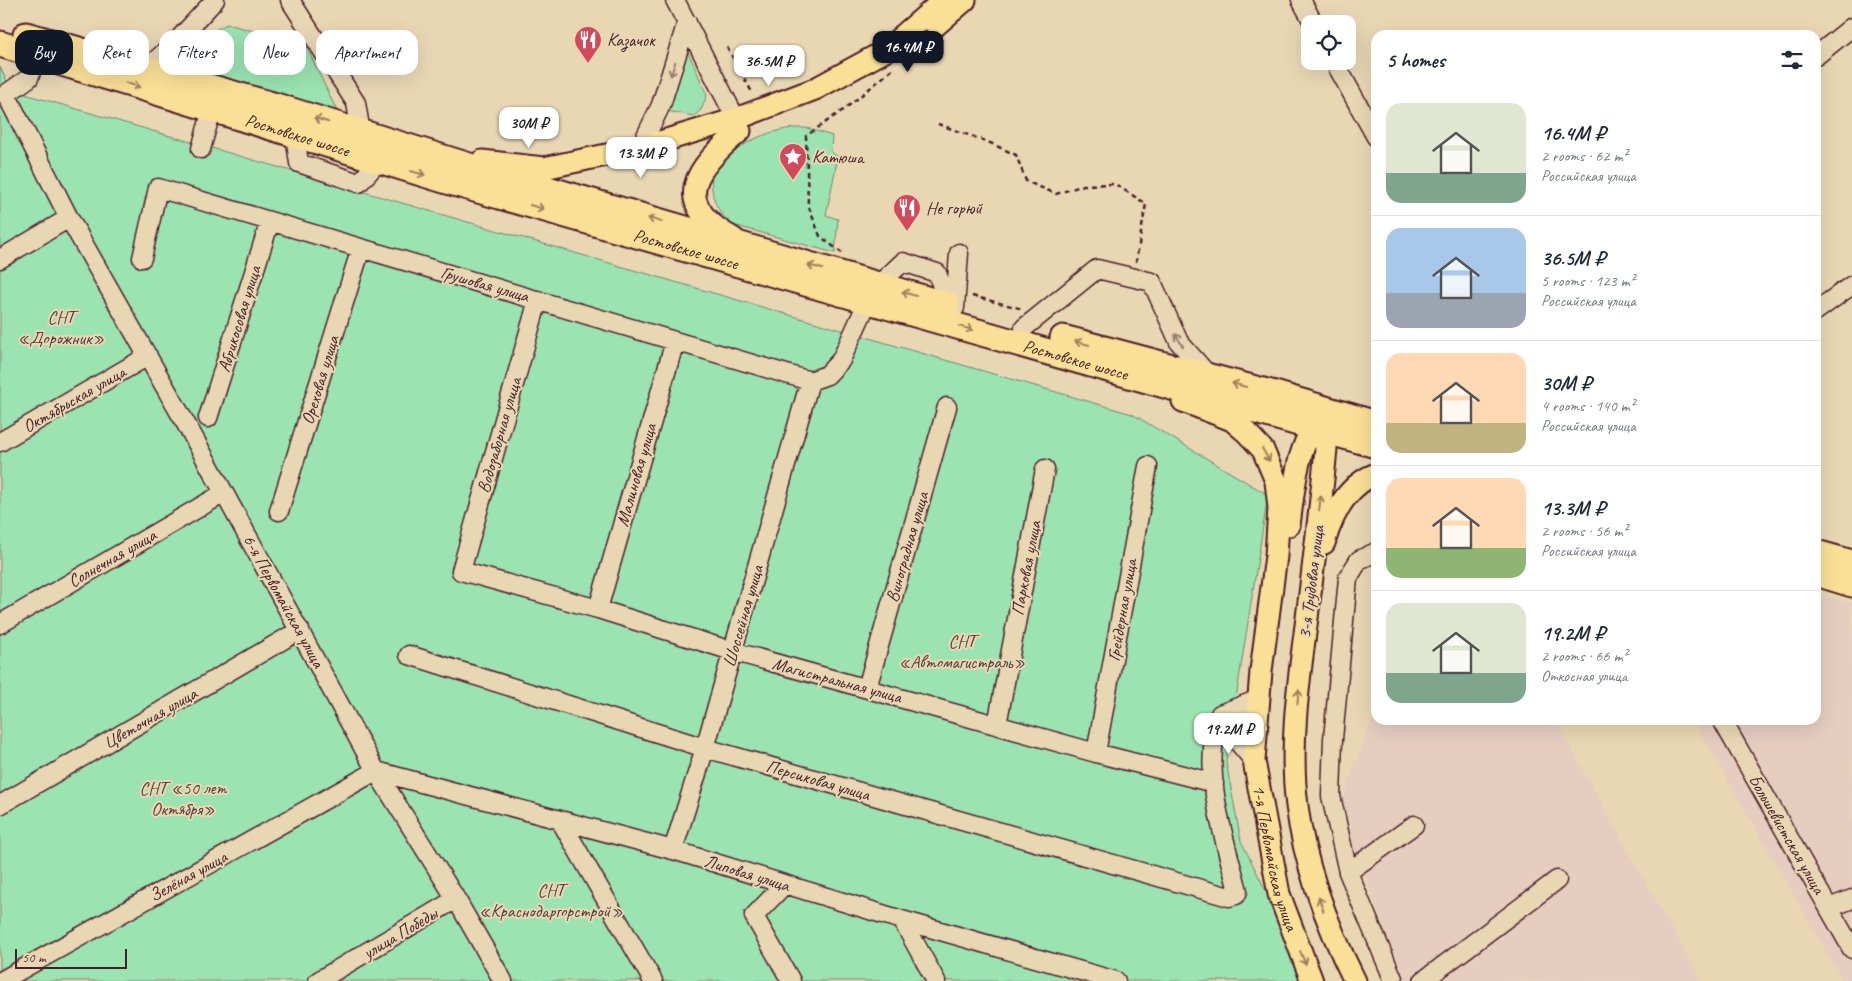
<!DOCTYPE html>
<html lang="en">
<head>
<meta charset="utf-8">
<style>
	:root { --surface:#fff; --page:#f2f2f3; --text:#1f2937; --muted:#747a83; --line:#e0e1e3; --accent:#111827 }
	body { margin:0; font-family:Caveat,sans-serif; background:var(--page); color:var(--text); height:100vh; display:flex; flex-direction:column; font-size:19px; white-space:nowrap }
	* { box-sizing:border-box; margin:0 }
	p { font-size:16px; color:var(--muted) }
	.icon { flex:none; width:28px; height:28px; fill:none; stroke:currentColor; stroke-width:2; stroke-linecap:round; stroke-linejoin:round }
	.map { position:relative; flex:1; overflow:hidden }
	.drawer { position:absolute; left:1371px; top:30px; width:450px; height:695px; display:flex; flex-direction:column; background:var(--surface); border-radius:15px; box-shadow:0 5px 20px #0002 }
	.drawer>* { flex:none }
	.banner { position:absolute; left:15px; top:30px; width:475px; height:45px; display:flex; gap:10px }
	.controls { position:absolute; left:1301px; top:15px; display:grid; gap:10px }
	.controls a { display:grid; place-items:center; width:55px; height:55px; border-radius:10px; background:var(--surface); box-shadow:0 5px 20px #0002; font-size:25px }
	.scale { position:absolute; left:15px; bottom:12px; width:112px; box-sizing:border-box; padding-left:5px; border:2px solid #4a1f2b; border-top:0; font-size:14px; line-height:18px; white-space:nowrap; color:#4a1f2b; -webkit-text-stroke:4px #e9d7b4; paint-order:stroke }
	.price { position:absolute; translate:-50% -42px; padding:0 11px; border-radius:10px; background:#fff; color:#222; font-size:16px; line-height:32px; filter:drop-shadow(0 1px 2px #0008) }
	.price::after { content:''; position:absolute; left:50%; top:30px; width:15px; height:11px; margin-left:-8px; background:inherit; clip-path:polygon(0 0,100% 0,50% 100%) }
	.price.selected { background:var(--accent); color:#fff }
	ul { padding:0; list-style:none }
	li { display:flex; align-items:center; gap:15px; height:125px; padding:0 15px }
	li+li { border-top:1px solid var(--line) }
	li span { display:grid; place-items:center; flex:none; width:140px; height:100px; border-radius:15px; color:#555 }
	li>.icon { margin-inline-start:auto }
	span .icon { width:60px; height:60px; fill:#fffc; stroke-width:1 }
	li b { font-size:21px }
	h2 { display:flex; justify-content:space-between; align-items:center; height:60px; padding:0 15px; font-size:21px }
	.chip { padding:0 18px; border-radius:15px; background:var(--surface); box-shadow:0 5px 20px #0002; font-size:18px; line-height:45px }
	.chip.selected { background:var(--accent); color:#fff }
	.map>svg:first-child { display:block }
	.built { fill:#e6cdc0 }
	.green { fill:#9be4b2; stroke:#72826e }
	.lines { fill:none; stroke-linecap:round; stroke-linejoin:round }
	.minor-casing { stroke:#4a1f2b; stroke-width:21 }
	.major-casing { stroke:#4a1f2b; stroke-width:25 }
	.highway-casing { stroke:#4a1f2b; stroke-width:29 }
	.path { stroke:#4a1f2b; stroke-width:2.5; stroke-dasharray:5 4; stroke-linecap:butt }
	.minor { stroke:#e9d7b4; stroke-width:18 }
	.major { stroke:#fadf96; stroke-width:21 }
	.highway { stroke:#fadf96; stroke-width:25 }
	.oneway { stroke:#9a7b70 }
	.oneway2 { stroke:#a27f60 }
	.labels { text-anchor:middle; dominant-baseline:central; stroke-width:4; stroke-linejoin:round; paint-order:stroke }
	.poi-label { font-size:18px; fill:#4a1f2b; stroke:#e9d7b4; text-anchor:start }
	.street-label { font-size:18px; fill:#4a1f2b; stroke:#e9d7b4 }
	.park-label { font-size:18px; fill:#563d3f; stroke:#e9d7b4 }
</style>
</head>
<body>
<div class="map">
<svg width="1852" height="981" viewBox="0 0 1852 981">
	<rect width="100%" height="100%" fill="#e9d7b4"/>
	<filter id="ink" filterUnits="userSpaceOnUse"><feTurbulence type="fractalNoise" baseFrequency=".02" numOctaves="2"/><feDisplacementMap in="SourceGraphic" scale="10" xChannelSelector="R" yChannelSelector="G"/><feConvolveMatrix kernelMatrix="1 2 1 2 8 2 1 2 1" color-interpolation-filters="sRGB"/></filter>
	<g filter="url(#ink)">
		<path class="built" d="M1816 594 1852 603V981H1843L1693 720H1816Z
			M1376 708V720H1555L1701 981H1405L1339 810Z"/>
		<path class="green" d="M227 24 305 44 337 111 177 66 193 41Z
			M688 52 707 95 701 110 694 116 667 111 678 72Z
			M0 67 11 90 1132 414 1268 495 1226 762 1241 841 1311 981H0Z
			M794 128H807L832 136 831 152 838 157 826 215 838 219 835 253 733 225C715 210 710 195 712 173 738 146 756 133 794 128Z"/>
		<g class="lines">
			<defs>
				<path id="minor" d="M290 0 356 103 361 133
					M675 0 736 119 740 131
					M1301 0 1314 24
					M37 55 29 78 6 94 69 218 194 438 376 771 456 899 503 981
					M1816 56 1852 27
					M1334 61 1376 137
					M147 68 176 42 215 0
					M295 135 299 163 359 183 379 161
					M640 148 661 105 687 22
					M201 149 212 109
					M142 258 158 188 810 381
					M0 259 69 218
					M878 285 903 262 937 273 949 306
					M538 300 461 571 598 609 732 651 1096 753 1214 783
					M955 308 959 253
					M1816 311 1852 285
					M1024 328 1097 269 1152 282 1179 342 1210 377
					M810 381 827 375 841 360 868 301
					M208 418 270 221
					M0 442 148 356
					M279 511 361 248
					M1376 552 1359 560 1348 578 1333 739 1331 796 1348 872 1394 981
					M598 609 675 341
					M0 624 224 493
					M409 655 705 748 1229 897 1236 895 1238 891C1224 836 1200 770 1220 714L1259 699
					M867 688 947 407
					M1722 720 1852 949
					M997 725 1045 469
					M1216 725 1238 742 1254 761
					M1096 753 1148 466
					M0 805 300 630
					M560 820 653 981
					M673 850 705 748 810 381
					M1348 872 1414 825
					M784 885 754 916 791 981
					M1829 908 1852 899
					M902 920 936 981
					M1 981 376 771 673 850 902 920 1116 981
					M318 981 456 899
					M1423 981 1557 880"/>
				<g id="major">
					<path d="M936 25 965 0"/>
					<path d="M482 161 544 168 640 148 736 119 815 89 885 51 944 0"/>
					<path d="M734 239C668 202 695 169 740 131"/>
					<path id="s1" d="M1183 401 1232 420 1246 432 1263 450 1276 481 1279 508 1276 556 1261 671 1254 761 1279 894 1312 981"/>
					<path d="M1310 421 1324 441 1326 448C1321 505 1314 561 1307 618 1299 679 1289 744 1297 806 1305 868 1327 925 1355 981"/>
					<path d="M1289 525C1293 499 1297 429 1325 421"/>
					<path d="M1324 543C1332 515 1347 485 1376 474"/>
				</g>
				<g id="highway">
					<path d="M26 35 276 106 479 169 947 305"/>
					<path id="s2" d="M0 44 457 184 1376 445"/>
					<path d="M1063 338 1271 393 1376 424"/>
					<path d="M1816 553 1852 563"/>
					<path d="M1816 573 1852 584"/>
				</g>
			</defs>
			<use href="#minor" class="minor-casing"/>
			<use href="#major" class="major-casing"/>
			<use href="#highway" class="highway-casing"/>
			<path class="path" d="M727 47 753 94
				M938 124 988 142 1016 155 1026 181 1056 194 1084 185 1115 184 1146 204 1136 262
				M842 253 820 236 808 205 806 136 846 108 893 69
				M972 296 1023 309"/>
			<use href="#minor" class="minor"/>
			<use href="#major" class="major"/>
			<use href="#highway" class="highway"/>
		</g>
		<defs><path id="oneway-shaft" d="M-6 0H5M1.5-3L5.5 0L1.5 3" fill="none" stroke-width="1.6" stroke-linecap="round" stroke-linejoin="round" transform="scale(1.25)"/></defs>
		<g class="oneway">
			<use href="#oneway-shaft" transform="translate(673 69) rotate(108)"/>
			<use href="#oneway-shaft" transform="translate(1179 340) rotate(-122)"/>
		</g>
		<g class="oneway2">
			<use href="#oneway-shaft" transform="translate(133 85) rotate(17)"/>
			<use href="#oneway-shaft" transform="translate(321 120) rotate(-162)"/>
			<use href="#oneway-shaft" transform="translate(418 173) rotate(16)"/>
			<use href="#oneway-shaft" transform="translate(537 207) rotate(16)"/>
			<use href="#oneway-shaft" transform="translate(655 220) rotate(-164)"/>
			<use href="#oneway-shaft" transform="translate(815 267) rotate(-164)"/>
			<use href="#oneway-shaft" transform="translate(909 294) rotate(-164)"/>
			<use href="#oneway-shaft" transform="translate(966 328) rotate(16)"/>
			<use href="#oneway-shaft" transform="translate(1082 343) rotate(-165)"/>
			<use href="#oneway-shaft" transform="translate(1239 385) rotate(-165)"/>
			<use href="#oneway-shaft" transform="translate(1266 455) rotate(60)"/>
			<use href="#oneway-shaft" transform="translate(1320 503) rotate(-83)"/>
			<use href="#oneway-shaft" transform="translate(1298 697) rotate(-85)"/>
			<use href="#oneway-shaft" transform="translate(1321 904) rotate(-109)"/>
			<use href="#oneway-shaft" transform="translate(1303 958) rotate(67)"/>
		</g>
	</g>
	<defs>
		<symbol id="restaurant-pin" viewBox="-11 -11 22 30"><path d="M0 17L-7.5 6A9.5 9.5 0 1 1 7.5 6Z" fill="#d1495b" stroke="#e9d7b4"/><path d="M-5-6h1v4h1v-4h1v4h1v-4h1v5L-1.5 .5V6h-2V.5L-5-1ZM5-6V6H3V1.5H1.5Q1.5-4 5-6Z" fill="#fff"/></symbol>
		<symbol id="sight-pin" viewBox="-11 -11 22 30"><path d="M0 17L-7.5 6A9.5 9.5 0 1 1 7.5 6Z" fill="#d1495b" stroke="#e9d7b4"/><path d="M0-6L1.8-2.2L6-1.7L2.9 1.2L3.7 5.4L0 3.3L-3.7 5.4L-2.9 1.2L-6-1.7L-1.8-2.2Z" fill="#fff"/></symbol>
	</defs>
	<g fill-rule="evenodd">
		<use href="#restaurant-pin" x="572" y="24" width="32" height="43"/>
		<use href="#sight-pin" x="777" y="141" width="32" height="43"/>
		<use href="#restaurant-pin" x="891" y="192" width="32" height="43"/>
	</g>
	<g class="labels">
		<g class="poi-label">
			<text x="607" y="40">Казачок</text>
			<text x="812" y="157">Катюша</text>
			<text x="926" y="208">Не горюй</text>
		</g>
		<g class="street-label">
			<text stroke="none"><textPath href="#s2" startOffset="311">Ростовское шоссе</textPath></text>
			<text stroke="none"><textPath href="#s2" startOffset="716">Ростовское шоссе</textPath></text>
			<text transform="translate(485 284) rotate(16)">Грушовая улица</text>
			<text transform="translate(239 319) rotate(-73)">Абрикосовая улица</text>
			<text stroke="none"><textPath href="#s2" startOffset="1121">Ростовское шоссе</textPath></text>
			<text transform="translate(320 380) rotate(-73)">Ореховая улица</text>
			<text transform="translate(74 399) rotate(-30)">Октябрьская улица</text>
			<text transform="translate(499 435) rotate(-74)">Водозаборная улица</text>
			<text transform="translate(636 475) rotate(-74)">Малиновая улица</text>
			<text transform="translate(907 547) rotate(-74)">Виноградная улица</text>
			<text transform="translate(112 558) rotate(-30)">Солнечная улица</text>
			<text transform="translate(1026 568) rotate(-79)">Парковая улица</text>
			<text transform="translate(1311 582) rotate(-83)">3-я Трудовая улица</text>
			<text transform="translate(284 601) rotate(61)">6-я Первомайская улица</text>
			<text transform="translate(1122 610) rotate(-80)">Грейдерная улица</text>
			<text transform="translate(743 616) rotate(-74)">Шоссейная улица</text>
			<text transform="translate(837 680) rotate(15)">Магистральная улица</text>
			<text transform="translate(150 718) rotate(-30)">Цветочная улица</text>
			<text transform="translate(818 780) rotate(16)">Персиковая улица</text>
			<text transform="translate(1787 834) rotate(60)">Большевистская улица</text>
			<text stroke="none"><textPath href="#s1" startOffset="510">1-я Первомайская улица</textPath></text>
			<text transform="translate(747 873) rotate(17)">Липовая улица</text>
			<text transform="translate(188 876) rotate(-29)">Зелёная улица</text>
			<text transform="translate(400 933) rotate(-31)">улица Победы</text>
		</g>
		<g class="park-label">
			<text x="61" y="317">СНТ<tspan x="61" dy="21">«Дорожник»</tspan></text>
			<text x="962" y="641">СНТ<tspan x="962" dy="21">«Автомагистраль»</tspan></text>
			<text x="183" y="788">СНТ «50 лет<tspan x="183" dy="21">Октября»</tspan></text>
			<text x="551" y="890">СНТ<tspan x="551" dy="21">«Краснодаргорстрой»</tspan></text>
		</g>
	</g>
</svg>
<div class="controls">
<a><svg class="icon" aria-label="locate" viewBox="0 0 24 24"><circle cx="12" cy="12" r="6"/><path d="M12 2v4M12 18v4M2 12h4M18 12h4"/></svg></a>
</div>
<div class="scale">50 m</div>
<b class="price selected" style="left:908px;top:73px">16.4M ₽</b>
<b class="price" style="left:769px;top:87px">36.5M ₽</b>
<b class="price" style="left:529px;top:149px">30M ₽</b>
<b class="price" style="left:641px;top:179px">13.3M ₽</b>
<b class="price" style="left:1229px;top:755px">19.2M ₽</b>
<div class="banner">
<a class="chip selected">Buy</a>
<a class="chip">Rent</a>
<a class="chip">Filters</a>
<a class="chip">New</a>
<a class="chip">Apartment</a>
</div>
<section class="drawer">
<h2>5 homes<svg class="icon" aria-label="filters" viewBox="0 0 24 24"><path d="M4 7h16M4 17h16"/><circle cx="9" cy="7" r="2"/><circle cx="15" cy="17" r="2"/></svg></h2>
<ul>
<li><span style="background:linear-gradient(#dfe7d0 70%,#7fa58c 0)"><svg class="icon" aria-label="home" viewBox="0 0 24 24"><path d="M3 11l9-7 9 7M6 9v11h12V9"/></svg></span><div><b>16.4M ₽</b><p>2 rooms · 62 m²</p><p>Российская улица</p></div></li>
<li><span style="background:linear-gradient(#a9c7e8 65%,#9aa5b1 0)"><svg class="icon" aria-label="home" viewBox="0 0 24 24"><path d="M3 11l9-7 9 7M6 9v11h12V9"/></svg></span><div><b>36.5M ₽</b><p>5 rooms · 123 m²</p><p>Российская улица</p></div></li>
<li><span style="background:linear-gradient(#ffd9b3 70%,#c2b280 0)"><svg class="icon" aria-label="home" viewBox="0 0 24 24"><path d="M3 11l9-7 9 7M6 9v11h12V9"/></svg></span><div><b>30M ₽</b><p>4 rooms · 140 m²</p><p>Российская улица</p></div></li>
<li><span style="background:linear-gradient(#ffd9b3 70%,#8fb573 0)"><svg class="icon" aria-label="home" viewBox="0 0 24 24"><path d="M3 11l9-7 9 7M6 9v11h12V9"/></svg></span><div><b>13.3M ₽</b><p>2 rooms · 56 m²</p><p>Российская улица</p></div></li>
<li><span style="background:linear-gradient(#dfe7d0 70%,#7fa58c 0)"><svg class="icon" aria-label="home" viewBox="0 0 24 24"><path d="M3 11l9-7 9 7M6 9v11h12V9"/></svg></span><div><b>19.2M ₽</b><p>2 rooms · 66 m²</p><p>Откосная улица</p></div></li>
</ul>
</section>
</div>
</body>
</html>
